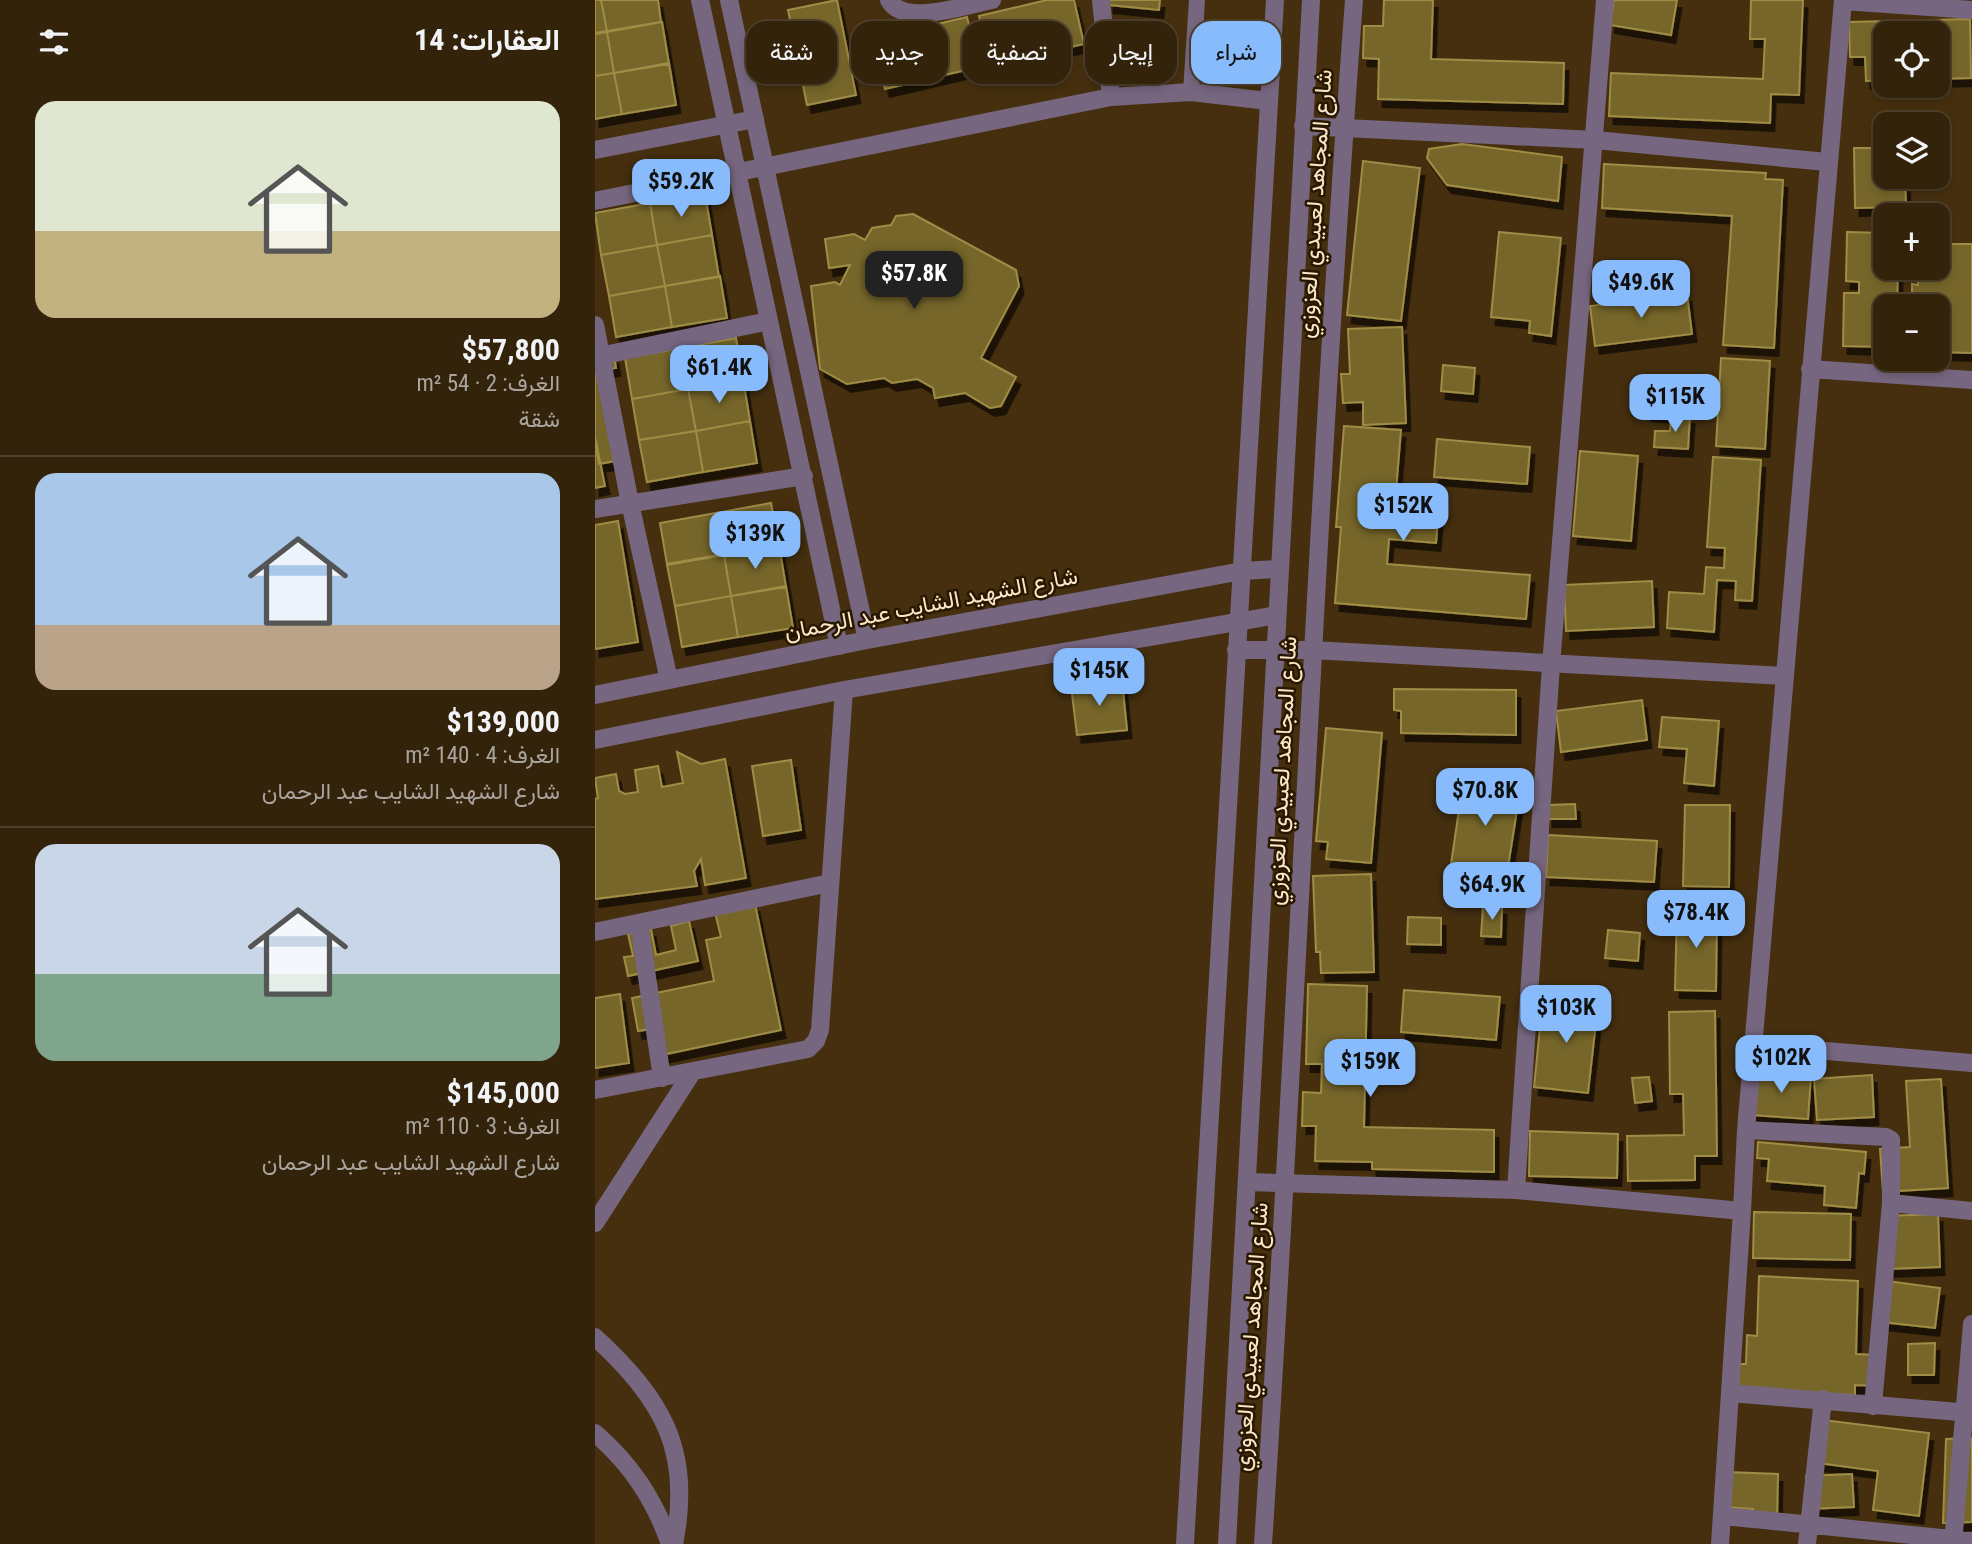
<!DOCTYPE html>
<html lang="ar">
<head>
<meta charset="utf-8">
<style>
	:root { --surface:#34230b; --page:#3c2b14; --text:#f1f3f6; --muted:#a9a49d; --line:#4e402c; --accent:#87bbfb }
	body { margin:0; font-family:"Roboto Condensed",Vazirmatn,sans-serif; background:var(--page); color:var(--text); direction:rtl; height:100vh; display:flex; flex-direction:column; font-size:26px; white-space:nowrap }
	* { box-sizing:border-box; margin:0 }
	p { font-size:23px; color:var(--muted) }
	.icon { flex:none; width:38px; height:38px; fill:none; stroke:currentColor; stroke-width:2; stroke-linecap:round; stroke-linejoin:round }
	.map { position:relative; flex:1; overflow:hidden; direction:ltr }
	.sheet { display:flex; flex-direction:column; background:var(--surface); width:595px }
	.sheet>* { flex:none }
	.banner { position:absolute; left:21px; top:21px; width:665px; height:63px; direction:rtl; display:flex; gap:14px }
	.buttons { position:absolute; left:1278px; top:21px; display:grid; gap:14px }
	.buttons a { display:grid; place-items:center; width:77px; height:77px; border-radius:14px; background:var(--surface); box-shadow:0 4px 10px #0003,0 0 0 2px var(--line); font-size:35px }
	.price { position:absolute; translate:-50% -60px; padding:0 16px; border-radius:14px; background:var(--accent); color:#111; font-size:23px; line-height:46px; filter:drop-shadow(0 2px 4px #0008) }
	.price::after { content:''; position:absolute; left:50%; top:42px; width:21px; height:16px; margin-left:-10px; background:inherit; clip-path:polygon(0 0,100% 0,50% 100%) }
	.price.on { background:#222; color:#fff }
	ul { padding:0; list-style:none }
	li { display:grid; align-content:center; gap:14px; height:371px; padding:0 35px }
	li+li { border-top:2px solid var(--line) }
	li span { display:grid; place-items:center; height:217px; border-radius:21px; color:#555 }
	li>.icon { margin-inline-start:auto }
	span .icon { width:126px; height:126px; fill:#fffc; stroke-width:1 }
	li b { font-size:30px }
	h2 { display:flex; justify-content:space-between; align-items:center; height:84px; padding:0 35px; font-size:30px }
	.pill { padding:0 24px; border-radius:21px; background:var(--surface); box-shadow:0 4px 10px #0003,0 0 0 2px var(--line); font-size:24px; line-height:63px }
	.pill.on { background:var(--accent); color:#111 }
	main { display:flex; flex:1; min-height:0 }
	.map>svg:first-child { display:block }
	.building { fill:#76662a; stroke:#9f8c45; stroke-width:2; filter:url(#shadow) }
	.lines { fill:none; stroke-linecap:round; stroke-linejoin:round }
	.service { stroke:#77667f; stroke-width:16 }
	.minor { stroke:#77667f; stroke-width:18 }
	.tertiary { stroke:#77667f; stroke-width:18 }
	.labels { text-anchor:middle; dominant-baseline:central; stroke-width:5; stroke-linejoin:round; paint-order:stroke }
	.street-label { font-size:23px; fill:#fde6c8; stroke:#281800 }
</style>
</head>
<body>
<main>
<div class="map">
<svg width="1377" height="1544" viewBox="0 0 1377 1544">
	<defs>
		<filter id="shadow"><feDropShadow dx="4.5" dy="8" stdDeviation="0" flood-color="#0009"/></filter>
	</defs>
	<rect width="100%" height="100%" fill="#452f0f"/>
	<path class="building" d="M0 0H6L12 31 0 33Z
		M6 0H63L66 22 12 31Z
		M242 0 261 95 212 105 193 10Z
		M452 0H479L489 44 395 65 384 16Z
		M514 0H565L564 10 514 5Z
		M789 0H838L836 59 969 63 968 104 783 99 784 59 768 58 769 26H788Z
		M1019 0H1082L1076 35 1015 25Z
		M1156 0H1208L1204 95 1176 94 1175 123 1014 116 1016 73 1168 79 1170 39H1155Z
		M372 17 384 67 290 89 279 39Z
		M1375 19 1376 78 1342 79V33H1290V80L1271 81 1270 57H1255L1254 22Z
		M67 22 74 64 19 73 12 32Z
		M12 32 19 73 0 76V34Z
		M74 63 81 105 27 114 19 73Z
		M19 73 27 114 0 119V76Z
		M867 144 967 157 963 201 852 185 832 158 834 149Z
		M1259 148H1290V177H1310L1311 207 1260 208Z
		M768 161 825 168 806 321 752 315Z
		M1009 164 1171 173 1170 179 1188 180 1179 348 1128 345 1137 216 1007 208Z
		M110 194 117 235 62 245 55 203Z
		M55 203 62 245 6 255 0 213Z
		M318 214 421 270 424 286 386 358 421 377 406 406 395 408 370 393 340 398 338 388 322 379 297 383 289 378 252 384 225 369 216 286 240 282 245 285 255 265 234 268 230 239 259 234 270 240 277 228 296 225 301 216Z
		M904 232 966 238 956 336 934 333 935 321 896 317Z
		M1252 232 1290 233V268H1303L1302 306H1290V347L1248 346 1249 293H1264V282L1251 281Z
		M117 235 124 277 70 286 62 245Z
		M1342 244H1377V353L1342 352V306H1317V284L1323 285V268H1342Z
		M62 245 70 286 14 296 6 255Z
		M125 276 132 318 77 327 70 286Z
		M70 286 77 327 21 337 14 296Z
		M1092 294 1097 334 1000 346 995 306Z
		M807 327 811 423 768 425V402L748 403 746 374H755L753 329Z
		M141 338 148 380 93 389 86 348Z
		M86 348 93 389 37 399 30 358Z
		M19 356 21 368 8 370 21 461 4 464 0 443V360Z
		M1126 358 1175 361 1170 449 1121 446Z
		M848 365 880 368 878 394 846 391Z
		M148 379 155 421 101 431 93 389Z
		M1054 386 1087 389 1085 416 1052 413Z
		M93 389 101 431 44 440 37 399Z
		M1076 416H1095L1093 449 1059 447 1060 431H1075Z
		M155 421 162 463 108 472 101 431Z
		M749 426 806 430 799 515 843 518 841 543 794 539 792 564 935 575 931 619 740 603 746 527H741Z
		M101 431 108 472 52 482 44 440Z
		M0 437 10 486 0 488Z
		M842 439 935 447 932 484 839 477Z
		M985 451 1043 456 1036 541 978 536Z
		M1118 457 1166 460 1157 601 1140 600 1141 581 1122 580 1119 632 1072 628 1074 592 1109 594 1111 567 1129 568 1130 548 1112 547Z
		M176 503 184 545 129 554 121 513Z
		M121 513 129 554 72 564 65 523Z
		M23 521 43 642 0 649V525Z
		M184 545 191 587 136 596 129 555Z
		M129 555 136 596 80 606 72 565Z
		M1057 581 1059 627 971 631 969 585Z
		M191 586 198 628 143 637 136 596Z
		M136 596 143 637 87 647 80 606Z
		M527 680 532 730 482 735 476 686Z
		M799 689 921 690V735L806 733V711L799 710Z
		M1047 700 1052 740 966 752 961 711Z
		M1067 717 1124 721 1119 786 1089 783 1092 749 1064 747Z
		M731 728 787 733 776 863 731 859 733 842 721 841Z
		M82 752 106 764 130 759 151 878 110 885 106 859 99 871 102 886 0 899V799L3 798 0 778 21 774 24 791 30 794 43 792 40 770 63 766 67 787 88 783Z
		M196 760 206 830 168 836 157 766Z
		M868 783 925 791 912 873 856 864Z
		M980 804 981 819H953V805Z
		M1090 805H1135L1134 887 1088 886Z
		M953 835 1062 841 1059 882 951 877Z
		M776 874 779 972 726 973 725 952H721L718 876Z
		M160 904 186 1030 62 1056 56 1029 43 1031 37 998 119 981 111 940 126 937 120 912Z
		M888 906 907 907 906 937 886 936Z
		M1082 909H1122L1121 991 1080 990Z
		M813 917 846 918V945L812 944Z
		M94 921 103 961 33 976 29 957 38 956 33 934 56 929 61 955 81 950 76 926Z
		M1013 930 1045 933 1043 961 1010 958Z
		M713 984 772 986 769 1127 899 1130V1172L777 1169V1162L720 1161 721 1126H707L708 1092 726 1093 727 1064H711Z
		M809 990 905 997 901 1040 806 1032Z
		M25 994 34 1063 0 1068V998Z
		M948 998 1003 1004 993 1093 939 1087Z
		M1120 1011 1122 1156H1100V1180L1033 1181 1032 1136 1089 1135 1088 1094H1075L1074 1012Z
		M1159 1072 1216 1076 1213 1119 1157 1115Z
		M1277 1075 1279 1117 1222 1120 1219 1079Z
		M1054 1077 1057 1101 1040 1103 1037 1078Z
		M1346 1079 1353 1188 1288 1192 1285 1149 1315 1147 1311 1081Z
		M935 1131 1023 1134 1022 1178 934 1176Z
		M1163 1142 1271 1152 1269 1174 1264 1173 1261 1208 1229 1205 1230 1186 1172 1181 1174 1159 1162 1158Z
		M1159 1212 1256 1214 1255 1260 1158 1258Z
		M1343 1214 1345 1267 1292 1269 1290 1216Z
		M1164 1276 1263 1281 1261 1354 1284 1355 1283 1386 1260 1385V1395L1137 1390 1138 1364H1151L1152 1335 1162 1336Z
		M1292 1281 1345 1288 1340 1328 1287 1322Z
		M1340 1343 1339 1375H1313V1344Z
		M1220 1419 1334 1433 1324 1516 1278 1510 1283 1471 1215 1462Z
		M1377 1438V1522L1348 1523 1351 1439Z
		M1132 1472 1183 1474 1182 1521 1158 1520V1509L1130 1507Z
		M1257 1474 1259 1507 1213 1509 1211 1476Z"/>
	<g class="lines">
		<path class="service" d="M596 92 602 0"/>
		<path class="minor" d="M105 0 244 646
			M134 0 272 640
			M294 0C308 27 372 5 397 0
			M506 0 516 97
			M1248 1 1377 10
			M708 126 1000 140 1232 162
			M0 150 160 119
			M0 201 516 97 596 92 673 101
			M0 325 35 503 74 680
			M0 357 174 321
			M1215 369 1377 380
			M0 509 209 476
			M641 650H717L1189 676
			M0 695 272 640 647 571 683 569
			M0 740 249 690 682 615
			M44 923 67 1078
			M0 932 235 883
			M1158 1045 1377 1063
			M0 1090 213 1049 221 1041 225 1030 249 690
			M1151 1130 1291 1137 1296 1140V1203L1278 1406
			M652 1182 921 1190 1147 1211 1151 1130 1248 0
			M921 1190 956 665 1010 0
			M1296 1203 1377 1211
			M0 1223 98 1071
			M0 1337C67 1399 98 1450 79 1544
			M1135 1393 1377 1413
			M0 1433C36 1464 59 1499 75 1544
			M1128 1516 1377 1541
			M668 1544C702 1030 720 514 759 0
			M1125 1544 1147 1211
			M1212 1544 1228 1399
			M1358 1544 1377 1324"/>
		<path class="tertiary" d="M590 1544 680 0
			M632 1544 716 0"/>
	</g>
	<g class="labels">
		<g class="street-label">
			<text transform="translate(720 204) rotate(-86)">شارع المجاهد لعبيدي العزوزي</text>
			<text transform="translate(336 604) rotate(-11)">شارع الشهيد الشايب عبد الرحمان</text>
			<text transform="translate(687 771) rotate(-87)">شارع المجاهد لعبيدي العزوزي</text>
			<text transform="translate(656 1337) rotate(-86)">شارع المجاهد لعبيدي العزوزي</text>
		</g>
	</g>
</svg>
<div class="buttons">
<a><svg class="icon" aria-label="locate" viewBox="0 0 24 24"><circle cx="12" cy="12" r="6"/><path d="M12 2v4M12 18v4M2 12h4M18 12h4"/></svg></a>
<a><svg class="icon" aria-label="layers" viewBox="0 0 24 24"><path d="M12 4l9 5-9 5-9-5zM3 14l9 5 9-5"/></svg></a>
<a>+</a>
<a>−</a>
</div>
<b class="price" style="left:86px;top:219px">$59.2K</b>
<b class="price on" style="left:319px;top:311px">$57.8K</b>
<b class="price" style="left:1046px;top:320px">$49.6K</b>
<b class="price" style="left:124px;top:405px">$61.4K</b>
<b class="price" style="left:1080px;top:434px">$115K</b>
<b class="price" style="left:808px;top:543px">$152K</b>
<b class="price" style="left:160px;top:571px">$139K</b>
<b class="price" style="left:504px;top:708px">$145K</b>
<b class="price" style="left:890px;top:828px">$70.8K</b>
<b class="price" style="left:897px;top:922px">$64.9K</b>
<b class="price" style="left:1101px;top:950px">$78.4K</b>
<b class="price" style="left:971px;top:1045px">$103K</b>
<b class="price" style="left:1186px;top:1095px">$102K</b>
<b class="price" style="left:775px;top:1099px">$159K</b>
<div class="banner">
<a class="pill on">شراء</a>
<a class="pill">إيجار</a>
<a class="pill">تصفية</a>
<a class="pill">جديد</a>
<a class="pill">شقة</a>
</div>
</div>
<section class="sheet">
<h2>العقارات: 14<svg class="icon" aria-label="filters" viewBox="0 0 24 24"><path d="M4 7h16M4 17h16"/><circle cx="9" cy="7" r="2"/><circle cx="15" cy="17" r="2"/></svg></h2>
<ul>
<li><span style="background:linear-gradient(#dfe7d0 60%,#c2b280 0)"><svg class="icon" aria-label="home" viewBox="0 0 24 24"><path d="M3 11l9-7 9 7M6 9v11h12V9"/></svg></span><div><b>$57,800</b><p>الغرف: 2 · 54 m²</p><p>شقة</p></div></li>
<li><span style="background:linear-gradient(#a9c7e8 70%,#b9a48a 0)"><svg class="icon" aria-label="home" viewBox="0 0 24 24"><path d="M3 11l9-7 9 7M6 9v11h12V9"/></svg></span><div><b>$139,000</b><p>الغرف: 4 · 140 m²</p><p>شارع الشهيد الشايب عبد الرحمان</p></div></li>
<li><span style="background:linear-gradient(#c9d6e8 60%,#7fa58c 0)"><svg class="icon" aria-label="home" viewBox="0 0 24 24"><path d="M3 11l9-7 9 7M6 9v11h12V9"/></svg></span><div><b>$145,000</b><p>الغرف: 3 · 110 m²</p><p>شارع الشهيد الشايب عبد الرحمان</p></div></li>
</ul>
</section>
</main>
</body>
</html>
